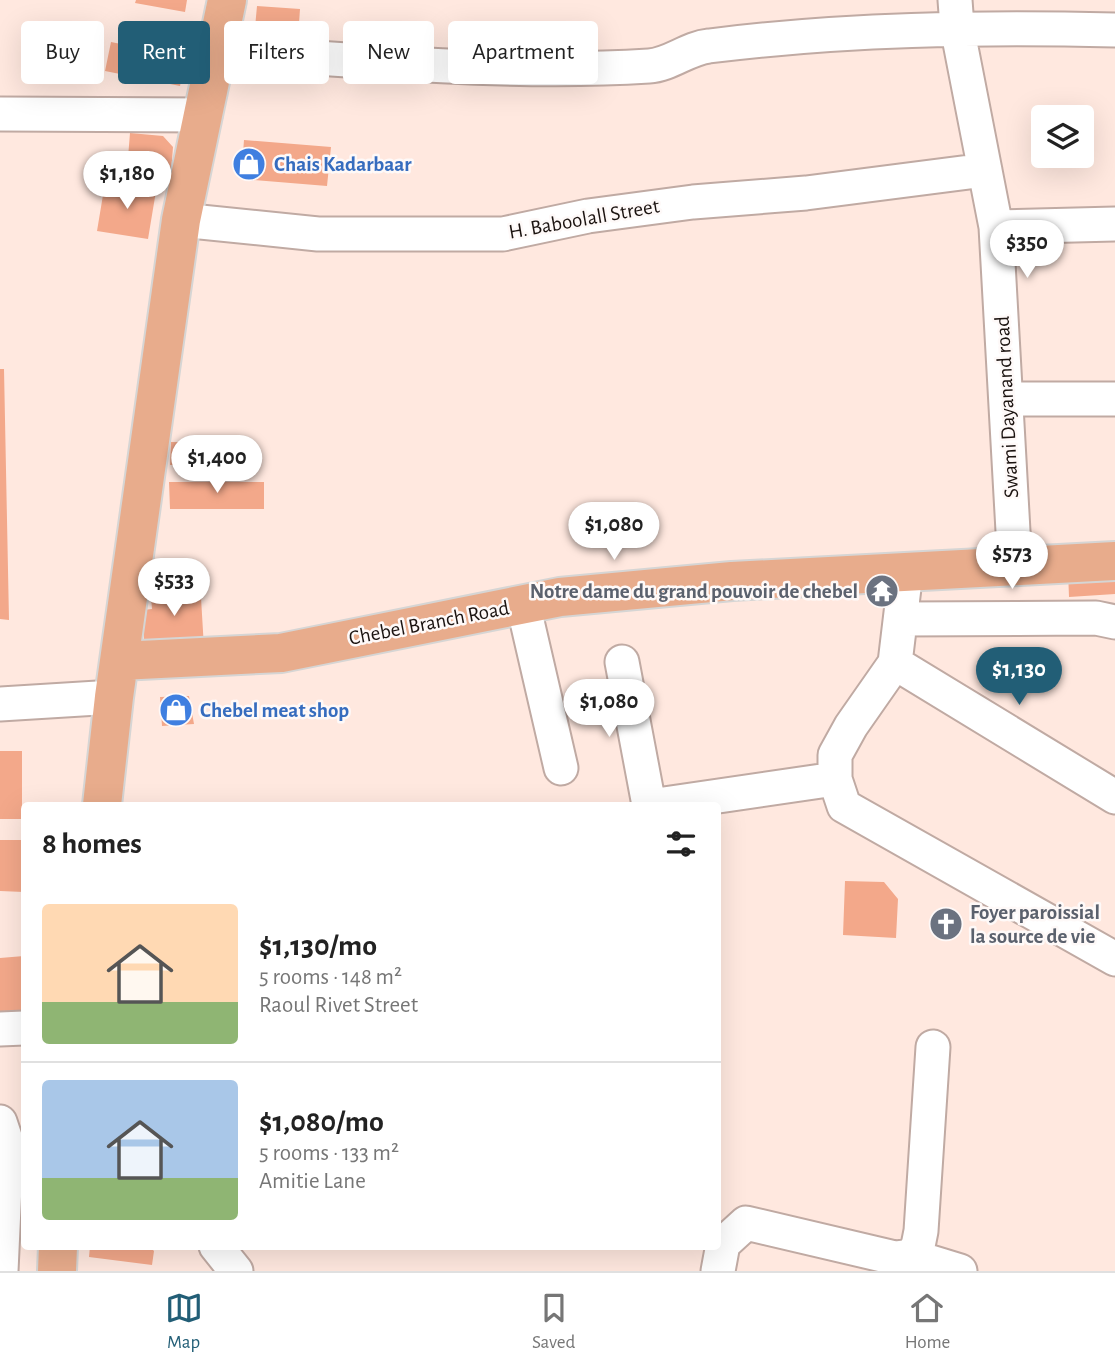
<!DOCTYPE html>
<html lang="en">
<head>
<meta charset="utf-8">
<style>
	:root { --surface:#fff; --page:#f2f2f2; --text:#222; --muted:#767676; --line:#e0e0e0; --accent:#225e76 }
	body { margin:0; font-family:"Alegreya Sans",sans-serif; background:var(--page); color:var(--text); height:100vh; display:flex; flex-direction:column; font-size:26px; white-space:nowrap }
	* { box-sizing:border-box; margin:0 }
	p { font-size:23px; color:var(--muted) }
	.icon { flex:none; width:38px; height:38px; fill:none; stroke:currentColor; stroke-width:2; stroke-linecap:round; stroke-linejoin:round }
	.map { position:relative; flex:1; overflow:hidden }
	.sheet { position:absolute; left:21px; top:802px; width:700px; height:448px; display:flex; flex-direction:column; background:var(--surface); border-radius:7px; box-shadow:0 7px 28px #0002 }
	.sheet>* { flex:none }
	.top-card { position:absolute; left:21px; top:21px; width:700px; height:63px; display:flex; gap:14px }
	.tools { position:absolute; left:1031px; top:105px; display:grid; gap:14px }
	.tools a { display:grid; place-items:center; width:63px; height:63px; border-radius:7px; background:var(--surface); box-shadow:0 7px 28px #0002; font-size:35px }
	.price { position:absolute; translate:-50% -60px; padding:0 16px; border-radius:24px; background:#fff; color:#222; font-size:23px; line-height:46px; filter:drop-shadow(0 2px 4px #0008) }
	.price::after { content:''; position:absolute; left:50%; top:42px; width:21px; height:16px; margin-left:-10px; background:inherit; clip-path:polygon(0 0,100% 0,50% 100%) }
	.price.active { background:var(--accent); color:#fff }
	ul { padding:0; list-style:none }
	li { display:flex; align-items:center; gap:21px; height:175px; padding:0 21px }
	li+li { border-top:2px solid var(--line) }
	li span { display:grid; place-items:center; flex:none; width:196px; height:140px; border-radius:7px; color:#555 }
	li>.icon { margin-inline-start:auto }
	span .icon { width:84px; height:84px; fill:#fffc; stroke-width:1 }
	li b { font-size:30px }
	h2 { display:flex; justify-content:space-between; align-items:center; height:84px; padding:0 21px; font-size:30px }
	.pill { padding:0 24px; border-radius:7px; background:var(--surface); box-shadow:0 7px 28px #0002; font-size:24px; line-height:63px }
	.pill.active { background:var(--accent); color:#fff }
	.tab-bar { display:flex; justify-content:space-around; align-items:center; height:98px; border-top:2px solid var(--line); background:var(--surface); font-size:19px; color:var(--muted) }
	.tab-bar a { display:grid; justify-items:center; gap:4px }
	.tab-bar .active { color:var(--accent) }
	.map>svg:first-child { display:block }
	.building { fill:#f3a88a }
	.lines { fill:none; stroke-linecap:round; stroke-linejoin:round }
	.minor-casing { stroke:#c0aaa3; stroke-width:37 }
	.major-casing { stroke:#d6d5d4; stroke-width:42 }
	.minor { stroke:#fff; stroke-width:33 }
	.major { stroke:#e8ac8c; stroke-width:38 }
	.labels { text-anchor:middle; dominant-baseline:central; stroke-width:5; stroke-linejoin:round; paint-order:stroke }
	.shop-label { font-size:21px; font-weight:bold; fill:#366cbe; stroke:#fef9f8; text-anchor:start }
	.street-label { font-size:21px; fill:#1b1310; stroke:#fef9f8 }
	.worship-label { font-size:21px; font-weight:bold; fill:#5b616d; stroke:#fef9f8; text-anchor:end }
</style>
</head>
<body>
<div class="map">
<svg width="1115" height="1271" viewBox="0 0 1115 1271">
	<rect width="100%" height="100%" fill="#ffe8df"/>
	<path class="building" d="M136 0H187L185 12 135 3Z
		M257 6 300 9 297 52 253 49Z
		M111 42 186 57 180 86 105 71Z
		M130 133 163 136 173 147 171 173 127 170Z
		M244 140 331 147 327 186 241 179Z
		M105 183 156 191 148 239 97 231Z
		M0 369H4L9 620 0 619Z
		M171 442 239 443 238 466 170 465Z
		M169 482H264V509H170Z
		M1115 569V594L1069 597 1068 571Z
		M200 581 204 648 145 652 142 610 152 609 150 585Z
		M189 696 194 724 162 726 160 697Z
		M0 751H22V819H0Z
		M0 840H24V892L0 891Z
		M845 881 884 882 898 899 896 938 843 935Z
		M24 956V1016L0 1017V958Z
		M90 1246H149L154 1251 152 1265 89 1257Z"/>
	<g class="lines">
		<defs>
			<path id="minor" d="M955 0 957 27 996 227 1015 567
				M216 51C359 60 506 75 649 66 670 65 688 48 709 46 844 29 979 27 1115 30
				M0 114 205 115
				M181 220 318 234H503L588 216 693 202 806 193 985 170
				M996 227 1115 224
				M1008 399H1115
				M906 571 895 663 851 726 835 755V779L844 806 1115 959
				M523 604 561 768
				M902 619 1096 618 1115 622
				M622 662 649 805
				M895 663 1115 797
				M0 704 114 697
				M657 805 835 779
				M0 1029 24 1028
				M0 1122 7 1143 1 1271
				M216 1246 236 1271
				M911 1256 960 1271
				M718 1271 723 1244 746 1223 895 1258 911 1256 918 1246 921 1231 933 1047"/>
			<path id="major" d="M120 661 281 653 560 597 732 581 1115 561
				M102 805 114 697 181 220 227 0
				M57 1271 58 1246"/>
		</defs>
		<use href="#minor" class="minor-casing"/>
		<use href="#major" class="major-casing"/>
		<use href="#minor" class="minor"/>
		<use href="#major" class="major"/>
	</g>
	<defs>
		<symbol id="shop-disc" viewBox="-11 -11 22 22"><circle r="9.5" fill="#3f7fe0" stroke="#fef9f8"/><path d="M-5-2.5h2.3a2.7 3.5 0 0 1 5.4 0H5L5.5 6h-11ZM-1.5-2.5h3a1.5 2.3 0 0 0-3 0Z" fill="#fff"/></symbol>
		<symbol id="temple-disc" viewBox="-11 -11 22 22"><circle r="9.5" fill="#6b7280" stroke="#fef9f8"/><path d="M0-6L5-2H3V0L6.5 2.5H4V6H1.5V3h-3V6H-4V2.5H-6.5L-3 0V-2H-5Z" fill="#fff"/></symbol>
		<symbol id="church-disc" viewBox="-11 -11 22 22"><circle r="9.5" fill="#6b7280" stroke="#fef9f8"/><path d="M-1.2-6h2.4v3.5h3.3v2.4h-3.3V6h-2.4V-.1h-3.3v-2.4h3.3Z" fill="#fff"/></symbol>
	</defs>
	<g fill-rule="evenodd">
		<use href="#shop-disc" x="230" y="145" width="38" height="38"/>
		<use href="#temple-disc" x="863" y="572" width="38" height="38"/>
		<use href="#shop-disc" x="157" y="691" width="38" height="38"/>
		<use href="#church-disc" x="927" y="905" width="38" height="38"/>
	</g>
	<g class="labels">
		<g class="shop-label">
			<text x="274" y="164">Chais Kadarbaar</text>
			<text x="200" y="710">Chebel meat shop</text>
		</g>
		<g class="street-label">
			<text transform="translate(584 219) rotate(-10)">H. Baboolall Street</text>
			<text transform="translate(1007 407) rotate(-93)">Swami Dayanand road</text>
			<text transform="translate(429 623) rotate(-11)">Chebel Branch Road</text>
		</g>
		<g class="worship-label">
			<text x="858" y="591">Notre dame du grand pouvoir de chebel</text>
			<text x="970" y="912" text-anchor="start">Foyer paroissial<tspan x="970" dy="24">la source de vie</tspan></text>
		</g>
	</g>
</svg>
<div class="tools">
<a><svg class="icon" aria-label="layers" viewBox="0 0 24 24"><path d="M12 4l9 5-9 5-9-5zM3 14l9 5 9-5"/></svg></a>
</div>
<b class="price" style="left:127px;top:211px">$1,180</b>
<b class="price" style="left:1027px;top:280px">$350</b>
<b class="price" style="left:217px;top:495px">$1,400</b>
<b class="price" style="left:614px;top:562px">$1,080</b>
<b class="price" style="left:1012px;top:591px">$573</b>
<b class="price" style="left:174px;top:618px">$533</b>
<b class="price active" style="left:1019px;top:707px">$1,130</b>
<b class="price" style="left:609px;top:739px">$1,080</b>
<div class="top-card">
<a class="pill">Buy</a>
<a class="pill active">Rent</a>
<a class="pill">Filters</a>
<a class="pill">New</a>
<a class="pill">Apartment</a>
</div>
<section class="sheet">
<h2>8 homes<svg class="icon" aria-label="filters" viewBox="0 0 24 24"><path d="M4 7h16M4 17h16"/><circle cx="9" cy="7" r="2"/><circle cx="15" cy="17" r="2"/></svg></h2>
<ul>
<li><span style="background:linear-gradient(#ffd9b3 70%,#8fb573 0)"><svg class="icon" aria-label="home" viewBox="0 0 24 24"><path d="M3 11l9-7 9 7M6 9v11h12V9"/></svg></span><div><b>$1,130/mo</b><p>5 rooms · 148 m²</p><p>Raoul Rivet Street</p></div></li>
<li><span style="background:linear-gradient(#a9c7e8 70%,#8fb573 0)"><svg class="icon" aria-label="home" viewBox="0 0 24 24"><path d="M3 11l9-7 9 7M6 9v11h12V9"/></svg></span><div><b>$1,080/mo</b><p>5 rooms · 133 m²</p><p>Amitie Lane</p></div></li>
</ul>
</section>
</div>
<nav class="tab-bar">
<a class="active"><svg class="icon" aria-label="map" viewBox="0 0 24 24"><path d="M3 6l6-2 6 2 6-2v14l-6 2-6-2-6 2zM9 4v14M15 6v14"/></svg>Map</a>
<a><svg class="icon" aria-label="saved" viewBox="0 0 24 24"><path d="M7 4h10v16l-5-4-5 4z"/></svg>Saved</a>
<a><svg class="icon" aria-label="home" viewBox="0 0 24 24"><path d="M3 11l9-7 9 7M6 9v11h12V9"/></svg>Home</a>
</nav>
</body>
</html>
